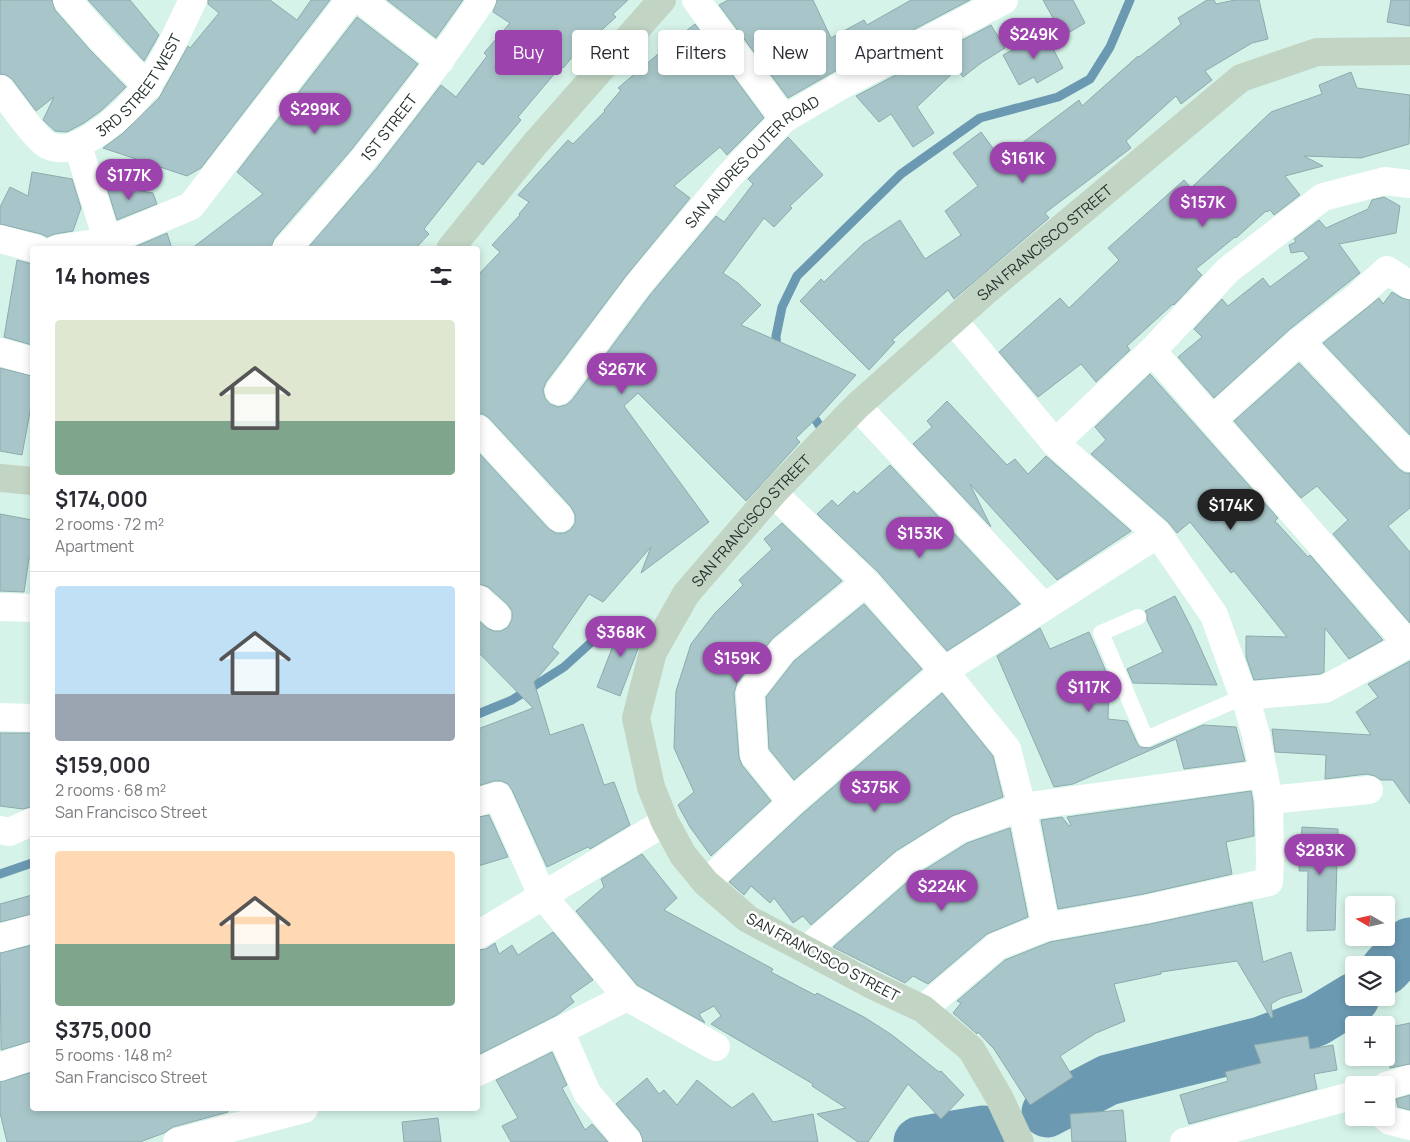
<!DOCTYPE html>
<html lang="en">
<head>
<meta charset="utf-8">
<style>
	:root { --surface:#fff; --page:#f7f7f7; --text:#2b2b33; --muted:#7c7c81; --line:#e1e1e2; --accent:#9d43ae }
	body { margin:0; font-family:Manrope,sans-serif; background:var(--page); color:var(--text); height:100vh; display:flex; flex-direction:column; font-size:19px; white-space:nowrap }
	* { box-sizing:border-box; margin:0 }
	p { font-size:16px; color:var(--muted) }
	.icon { flex:none; width:28px; height:28px; fill:none; stroke:currentColor; stroke-width:2; stroke-linecap:round; stroke-linejoin:round }
	.map { position:relative; flex:1; overflow:hidden }
	.side { position:absolute; left:30px; top:246px; width:450px; height:865px; display:flex; flex-direction:column; background:var(--surface); border-radius:5px; box-shadow:0 2px 8px #0003 }
	.side>* { flex:none }
	.banner { position:absolute; left:495px; top:30px; width:475px; height:45px; display:flex; gap:10px }
	.needle { width:32px; rotate:279deg }
	.buttons { position:absolute; left:1345px; top:896px; display:grid; gap:10px }
	.buttons a { display:grid; place-items:center; width:50px; height:50px; border-radius:5px; background:var(--surface); box-shadow:0 2px 8px #0003; font-size:25px }
	.price { position:absolute; translate:-50% -42px; padding:0 11px; border-radius:18px; background:var(--accent); color:#fff; font-size:16px; line-height:32px; filter:drop-shadow(0 1px 2px #0008) }
	.price::after { content:''; position:absolute; left:50%; top:30px; width:15px; height:11px; margin-left:-8px; background:inherit; clip-path:polygon(0 0,100% 0,50% 100%) }
	.price.on { background:#222; color:#fff }
	ul { padding:0; list-style:none }
	li { display:grid; align-content:center; gap:10px; height:265px; padding:0 25px }
	li+li { border-top:1px solid var(--line) }
	li span { display:grid; place-items:center; height:155px; border-radius:5px; color:#555 }
	li>.icon { margin-inline-start:auto }
	span .icon { width:90px; height:90px; fill:#fffc; stroke-width:1 }
	li b { font-size:21px }
	h2 { display:flex; justify-content:space-between; align-items:center; height:60px; padding:0 25px; font-size:21px }
	.pill { padding:0 18px; border-radius:5px; background:var(--surface); box-shadow:0 2px 8px #0003; font-size:18px; line-height:45px }
	.pill.on { background:var(--accent); color:#fff }
	.map>svg:first-child { display:block }
	.lines { fill:none; stroke-linecap:round; stroke-linejoin:round }
	.stream { stroke:#6b99b2; stroke-width:9 }
	.river { stroke:#6b99b2; stroke-width:51 }
	.building { fill:#a8c6c9; stroke:#8daaad }
	.lane { stroke:#fff; stroke-width:16 }
	.street { stroke:#fff; stroke-width:28 }
	.secondary { stroke:#c2d4c3; stroke-width:28 }
	.labels { text-anchor:middle; dominant-baseline:central; stroke-width:5; stroke-linejoin:round; paint-order:stroke }
	.street-label { font-size:15px; fill:#25302d; stroke:#fff }
</style>
</head>
<body>
<div class="map">
<svg width="1410" height="1142" viewBox="0 0 1410 1142">
	<rect width="100%" height="100%" fill="#d6f3e9"/>
	<g class="lines">
		<path class="stream" d="M777 352 776 336 782 307 797 276 901 174 980 118 1058 97 1090 79 1110 47 1130 0
			M810 411 819 425
			M478 714 512 700 564 667 606 629
			M0 874 32 863"/>
		<path class="river" d="M1386 969 1410 943
			M1047 1112 1108 1080 1261 1042 1316 1021 1354 998
			M919 1142 984 1131"/>
	</g>
	<path class="building" d="M0 0H52L55 10 90 50 126 87 102 110 84 123 67 132 55 131 43 120 54 97 36 111 12 79 6 75 0 74Z
		M88 0H130L159 35 144 61Z
		M208 0H270L297 20 311 0H330L201 168 187 176 103 148 122 134 159 98 188 46 190 48 219 13 208 4Z
		M387 0H463L436 38Z
		M497 0H628L613 14 616 17 594 37 591 35 563 68 561 66 518 117 521 120 483 165 478 161 424 229 429 234 415 249H307L376 169 441 85 456 97 487 56 484 53 510 23 493 12Z
		M728 0H813L831 38 864 20 867 25 911 0H970L837 70 788 98 719 5Z
		M1043 0H1073L1085 23 1063 36Z
		M1207 0H1214L1216 4 1235 0H1259L1268 39 1252 43 1205 71 1212 80 1181 104 1176 96 1126 141 1131 148 1045 213 1049 218 954 299 948 290 892 340 895 342 869 370 800 301 821 279 824 282 863 244 900 220 925 259 961 235 945 211 978 186 953 153 981 132 1001 159 1079 100 1082 106 1138 56 1139 57 1181 24 1178 18Z
		M1391 0H1410V26L1387 22Z
		M357 17 418 64 352 149 274 239 271 249H191L263 194 237 172Z
		M695 24 764 118 727 155 720 147 674 186 690 198 626 276 546 382 543 390 545 398 550 404 558 407 566 405 572 400 650 295 716 216 724 222 753 184 748 179 788 137 823 175 790 206 792 208 774 227 764 218 723 273 738 283 761 305 741 325 856 375 819 416 796 438 800 442 746 501 638 393 624 406 709 522 641 573 651 547 603 602 589 594 552 647 559 653 534 682 550 735 583 724 604 785 614 782 630 825 590 849 588 847 547 867 512 790 508 784 501 781H494L478 786V729L533 708 478 652V620L487 628 494 631H501L508 627 512 619V611L507 604 488 587 478 584V452L549 529 556 533H564L570 530 575 523V515L571 507 489 418 483 414H478V275L500 252 492 245 520 215 519 214 529 202 518 195 568 140 573 144 605 111 604 110 621 90 618 88 677 38Z
		M991 25 1005 48 981 63 963 77 957 69 917 107 934 133 913 147 891 114 879 122 856 96Z
		M1045 33 1063 68 1037 83 1034 77 1019 85 1003 55Z
		M1351 72 1357 88 1410 95 1409 144 1361 158 1304 156 1323 166 1285 176 1300 195 1274 215 1270 210 1267 212 1266 211 1236 238 1235 237 1196 269 1202 275 1174 305 1173 304 1127 346 1130 350 1096 382 1081 364 1038 397 999 352 1060 298 1069 308 1119 260 1108 248 1184 180 1191 188 1271 112 1322 94 1319 85Z
		M32 172 72 179 81 208 73 231 55 234 47 237 41 234 0 224V207L10 187 28 196Z
		M106 185 153 193 157 204 117 220Z
		M1384 197 1400 206 1396 233 1339 244 1360 273 1290 329 1214 398 1178 357 1202 337 1194 329 1222 299 1228 306 1263 278 1270 287 1309 258 1303 251 1291 253 1289 245 1296 242 1294 239 1319 220 1326 228 1368 209 1372 200Z
		M167 233 172 249H130Z
		M17 260 32 264V345L4 337Z
		M1392 292 1402 298 1410 300V435L1323 343 1379 298 1383 304Z
		M1299 363 1399 469 1405 473H1410V508L1388 526 1410 552V623L1333 534 1348 520 1317 486 1301 498 1234 421Z
		M0 368 32 376V401L22 455 0 451Z
		M1150 374 1278 518 1275 521 1308 557 1310 555 1383 640 1349 659 1325 628 1324 672 1320 674 1254 680 1246 657V636L1287 637 1234 571 1231 573 1190 522 1177 533 1168 522 1091 454 1106 440 1095 427Z
		M947 401 1007 465 1015 459 1028 474 1046 456 1131 531 1057 580 970 484 991 527 913 444 932 427 927 421Z
		M890 465 1020 604 947 651 878 572 817 514 832 500 838 506 854 491 857 494Z
		M0 514 32 520V558H29L24 592 0 591Z
		M782 523 842 581 773 638 737 683 734 693 739 757 742 765 771 801 711 856 690 827 678 805 694 792 674 748 676 691 691 644 715 613 743 585 739 580 772 549 764 539Z
		M1175 596 1191 627 1217 685 1133 683 1127 669 1163 652 1147 620V614L1145 611Z
		M864 604 922 669 794 780 769 749 766 697 794 661Z
		M623 620 646 628 620 696 597 687Z
		M1040 628 1050 649 1089 632 1111 683H1109L1108 719 1127 721 1137 743 1140 747 1150 748 1203 725 1236 727 1245 761 1184 769 1176 739 1073 784 1054 787 997 656Z
		M1410 661V804L1393 780H1381L1375 776 1367 774 1325 779 1326 755 1275 752 1272 729 1371 735 1356 712 1378 697 1368 684Z
		M942 693 993 756 1003 797 952 816 896 851 811 925 803 916 793 923 774 898 770 903 751 886 744 895 729 882 802 814Z
		M0 733H32L31 807 23 809 0 806Z
		M1251 791 1253 802 1254 836 1226 842 1232 874 1144 894 1058 909 1041 820 1062 817 1069 826 1071 825 1067 817Z
		M489 815 508 857 478 866V817Z
		M1302 827 1338 829 1335 930 1307 931 1308 871H1299Z
		M1010 828 1028 917 987 934 928 984 913 976 905 983 833 947 913 877 967 843Z
		M642 854 677 898 664 910 773 969 771 972 815 995 817 993 864 1017 892 1035 939 1072 941 1071 964 1095 941 1119 908 1084 868 1142H858L817 1114 846 1108 812 1086 813 1084 711 1024 721 1016 714 1006 699 1014 705 1023 637 985 576 911 604 887 601 879Z
		M32 895V914L0 922V904Z
		M1252 902 1263 962 1291 952 1302 992 1281 998 1271 1004 1273 1017 1271 1018 1237 961 1161 972V974L1114 984 1125 1021 1096 1033 1060 1056 1073 1077 1030 1105 994 1049 978 1032 977 1034 953 1013 961 1003 957 1001 1005 960 1050 942 1150 924Z
		M553 932 593 980 570 996 574 1002 557 1015 478 1055V950L486 949 495 943 499 954 512 945 518 955Z
		M32 945V1041L1 1050 0 953Z
		M1410 1023V1064L1390 1068 1386 1046V1028Z
		M1308 1036 1310 1049 1333 1045 1337 1070 1314 1074 1317 1089 1189 1124 1180 1095 1228 1081 1225 1072 1261 1063 1254 1045Z
		M552 1052 567 1085 562 1088 585 1130 592 1124 608 1142H511L502 1126 518 1118 496 1080Z
		M32 1072V1109H228V1112L173 1127 164 1133 140 1142H7L0 1113V1082Z
		M647 1078 659 1094 664 1090 677 1105 697 1080 732 1108 753 1093 773 1122 813 1114 818 1142H643L640 1132 616 1104Z
		M1410 1095V1110L1398 1107 1396 1099Z
		M1123 1110 1126 1142H1072L1070 1114Z
		M438 1118 441 1142H404L402 1122Z"/>
	<g class="lines">
		<path class="lane" d="M1138 617 1101 633 1146 739 1245 696"/>
		<g class="street">
			<path d="M67 0 101 39 148 87"/>
			<path d="M361 0 440 61"/>
			<path d="M696 0 784 119"/>
			<path id="s1" d="M0 89C9 100 36 139 47 145 63 153 79 145 93 136 148 101 166 56 193 0"/>
			<path d="M78 146 110 249"/>
			<path d="M0 239 37 249"/>
			<path d="M57 249 108 241 191 206 350 0"/>
			<path id="s2" d="M286 249C357 171 423 87 482 0"/>
			<path d="M1300 341 1410 458"/>
			<path d="M1152 351 1408 644"/>
			<path d="M0 352 32 361"/>
			<path id="s3" d="M559 391 638 285 729 176 784 119 844 84 1004 0"/>
			<path d="M857 406 1044 607"/>
			<path d="M1212 420 1300 341 1358 296 1387 270 1410 285"/>
			<path d="M478 429 560 518"/>
			<path d="M1055 443 1152 351 1228 270 1323 197 1385 181 1410 184"/>
			<path d="M773 493 866 582 944 671 1007 749 1022 807 1046 927"/>
			<path d="M478 599 497 616"/>
			<path d="M0 607 32 608"/>
			<path d="M1245 696 1325 689 1410 643"/>
			<path d="M0 717 32 718"/>
			<path d="M1269 800 1369 790"/>
			<path d="M478 802 498 796 542 895 627 997 716 1047"/>
			<path d="M792 802 754 755 750 692 783 650 866 582"/>
			<path d="M0 830 9 832 32 822"/>
			<path d="M706 883 792 802 944 671 1158 534"/>
			<path d="M478 935 665 822"/>
			<path d="M0 938 32 929"/>
			<path d="M806 950 904 864 960 829 1022 807 1264 774"/>
			<path d="M923 1009 997 946 1046 927 1147 909 1269 882 1270 860 1269 800 1256 735 1245 696 1240 687 1214 615 1158 534 1055 443 953 320"/>
			<path d="M560 1031 587 1093 628 1142"/>
			<path d="M0 1067 32 1056"/>
			<path d="M478 1072 627 997"/>
			<path d="M1386 1086 1410 1079"/>
			<path d="M1386 1118 1390 1121 1410 1126"/>
			<path d="M177 1142 304 1109"/>
			<path d="M1184 1142 1354 1095"/>
		</g>
		<g class="secondary">
			<path d="M450 249 534 145 662 0"/>
			<path d="M0 478 32 481"/>
			<path id="s4" d="M1020 1142 999 1097 971 1049 923 1009 870 984 748 919 706 883 683 855 665 822 651 787 636 718 653 652 686 594 773 493 857 406 986 291 1241 78 1317 52 1410 51"/>
		</g>
	</g>
	<g class="labels">
		<g class="street-label">
			<text stroke="none"><textPath href="#s1" startOffset="192">3RD STREET WEST</textPath></text>
			<text stroke="none"><textPath href="#s2" startOffset="159">1ST STREET</textPath></text>
			<text stroke="none"><textPath href="#s3" startOffset="301">SAN ANDRES OUTER ROAD</textPath></text>
			<text stroke="none"><textPath href="#s4" startOffset="1240">SAN FRANCISCO STREET</textPath></text>
			<text stroke="none"><textPath href="#s4" startOffset="835">SAN FRANCISCO STREET</textPath></text>
			<text transform="translate(823 957) rotate(28)">SAN FRANCISCO STREET</text>
		</g>
	</g>
</svg>
<div class="buttons">
<a><svg class="needle" viewBox="-14 -14 28 28"><path d="M0-13l5 13h-10z" fill="#e53935"/><path d="M0 13l5-13h-10z" fill="#7c7c81"/></svg></a>
<a><svg class="icon" aria-label="layers" viewBox="0 0 24 24"><path d="M12 4l9 5-9 5-9-5zM3 14l9 5 9-5"/></svg></a>
<a>+</a>
<a>−</a>
</div>
<b class="price" style="left:1034px;top:60px">$249K</b>
<b class="price" style="left:315px;top:135px">$299K</b>
<b class="price" style="left:1023px;top:184px">$161K</b>
<b class="price" style="left:129px;top:201px">$177K</b>
<b class="price" style="left:1203px;top:228px">$157K</b>
<b class="price" style="left:622px;top:395px">$267K</b>
<b class="price on" style="left:1231px;top:531px">$174K</b>
<b class="price" style="left:920px;top:559px">$153K</b>
<b class="price" style="left:621px;top:658px">$368K</b>
<b class="price" style="left:737px;top:684px">$159K</b>
<b class="price" style="left:1089px;top:713px">$117K</b>
<b class="price" style="left:875px;top:813px">$375K</b>
<b class="price" style="left:1320px;top:876px">$283K</b>
<b class="price" style="left:942px;top:912px">$224K</b>
<div class="banner">
<a class="pill on">Buy</a>
<a class="pill">Rent</a>
<a class="pill">Filters</a>
<a class="pill">New</a>
<a class="pill">Apartment</a>
</div>
<section class="side">
<h2>14 homes<svg class="icon" aria-label="filters" viewBox="0 0 24 24"><path d="M4 7h16M4 17h16"/><circle cx="9" cy="7" r="2"/><circle cx="15" cy="17" r="2"/></svg></h2>
<ul>
<li><span style="background:linear-gradient(#dfe7d0 65%,#7fa58c 0)"><svg class="icon" aria-label="home" viewBox="0 0 24 24"><path d="M3 11l9-7 9 7M6 9v11h12V9"/></svg></span><div><b>$174,000</b><p>2 rooms · 72 m²</p><p>Apartment</p></div></li>
<li><span style="background:linear-gradient(#bfe0f5 70%,#9aa5b1 0)"><svg class="icon" aria-label="home" viewBox="0 0 24 24"><path d="M3 11l9-7 9 7M6 9v11h12V9"/></svg></span><div><b>$159,000</b><p>2 rooms · 68 m²</p><p>San Francisco Street</p></div></li>
<li><span style="background:linear-gradient(#ffd9b3 60%,#7fa58c 0)"><svg class="icon" aria-label="home" viewBox="0 0 24 24"><path d="M3 11l9-7 9 7M6 9v11h12V9"/></svg></span><div><b>$375,000</b><p>5 rooms · 148 m²</p><p>San Francisco Street</p></div></li>
</ul>
</section>
</div>
</body>
</html>
